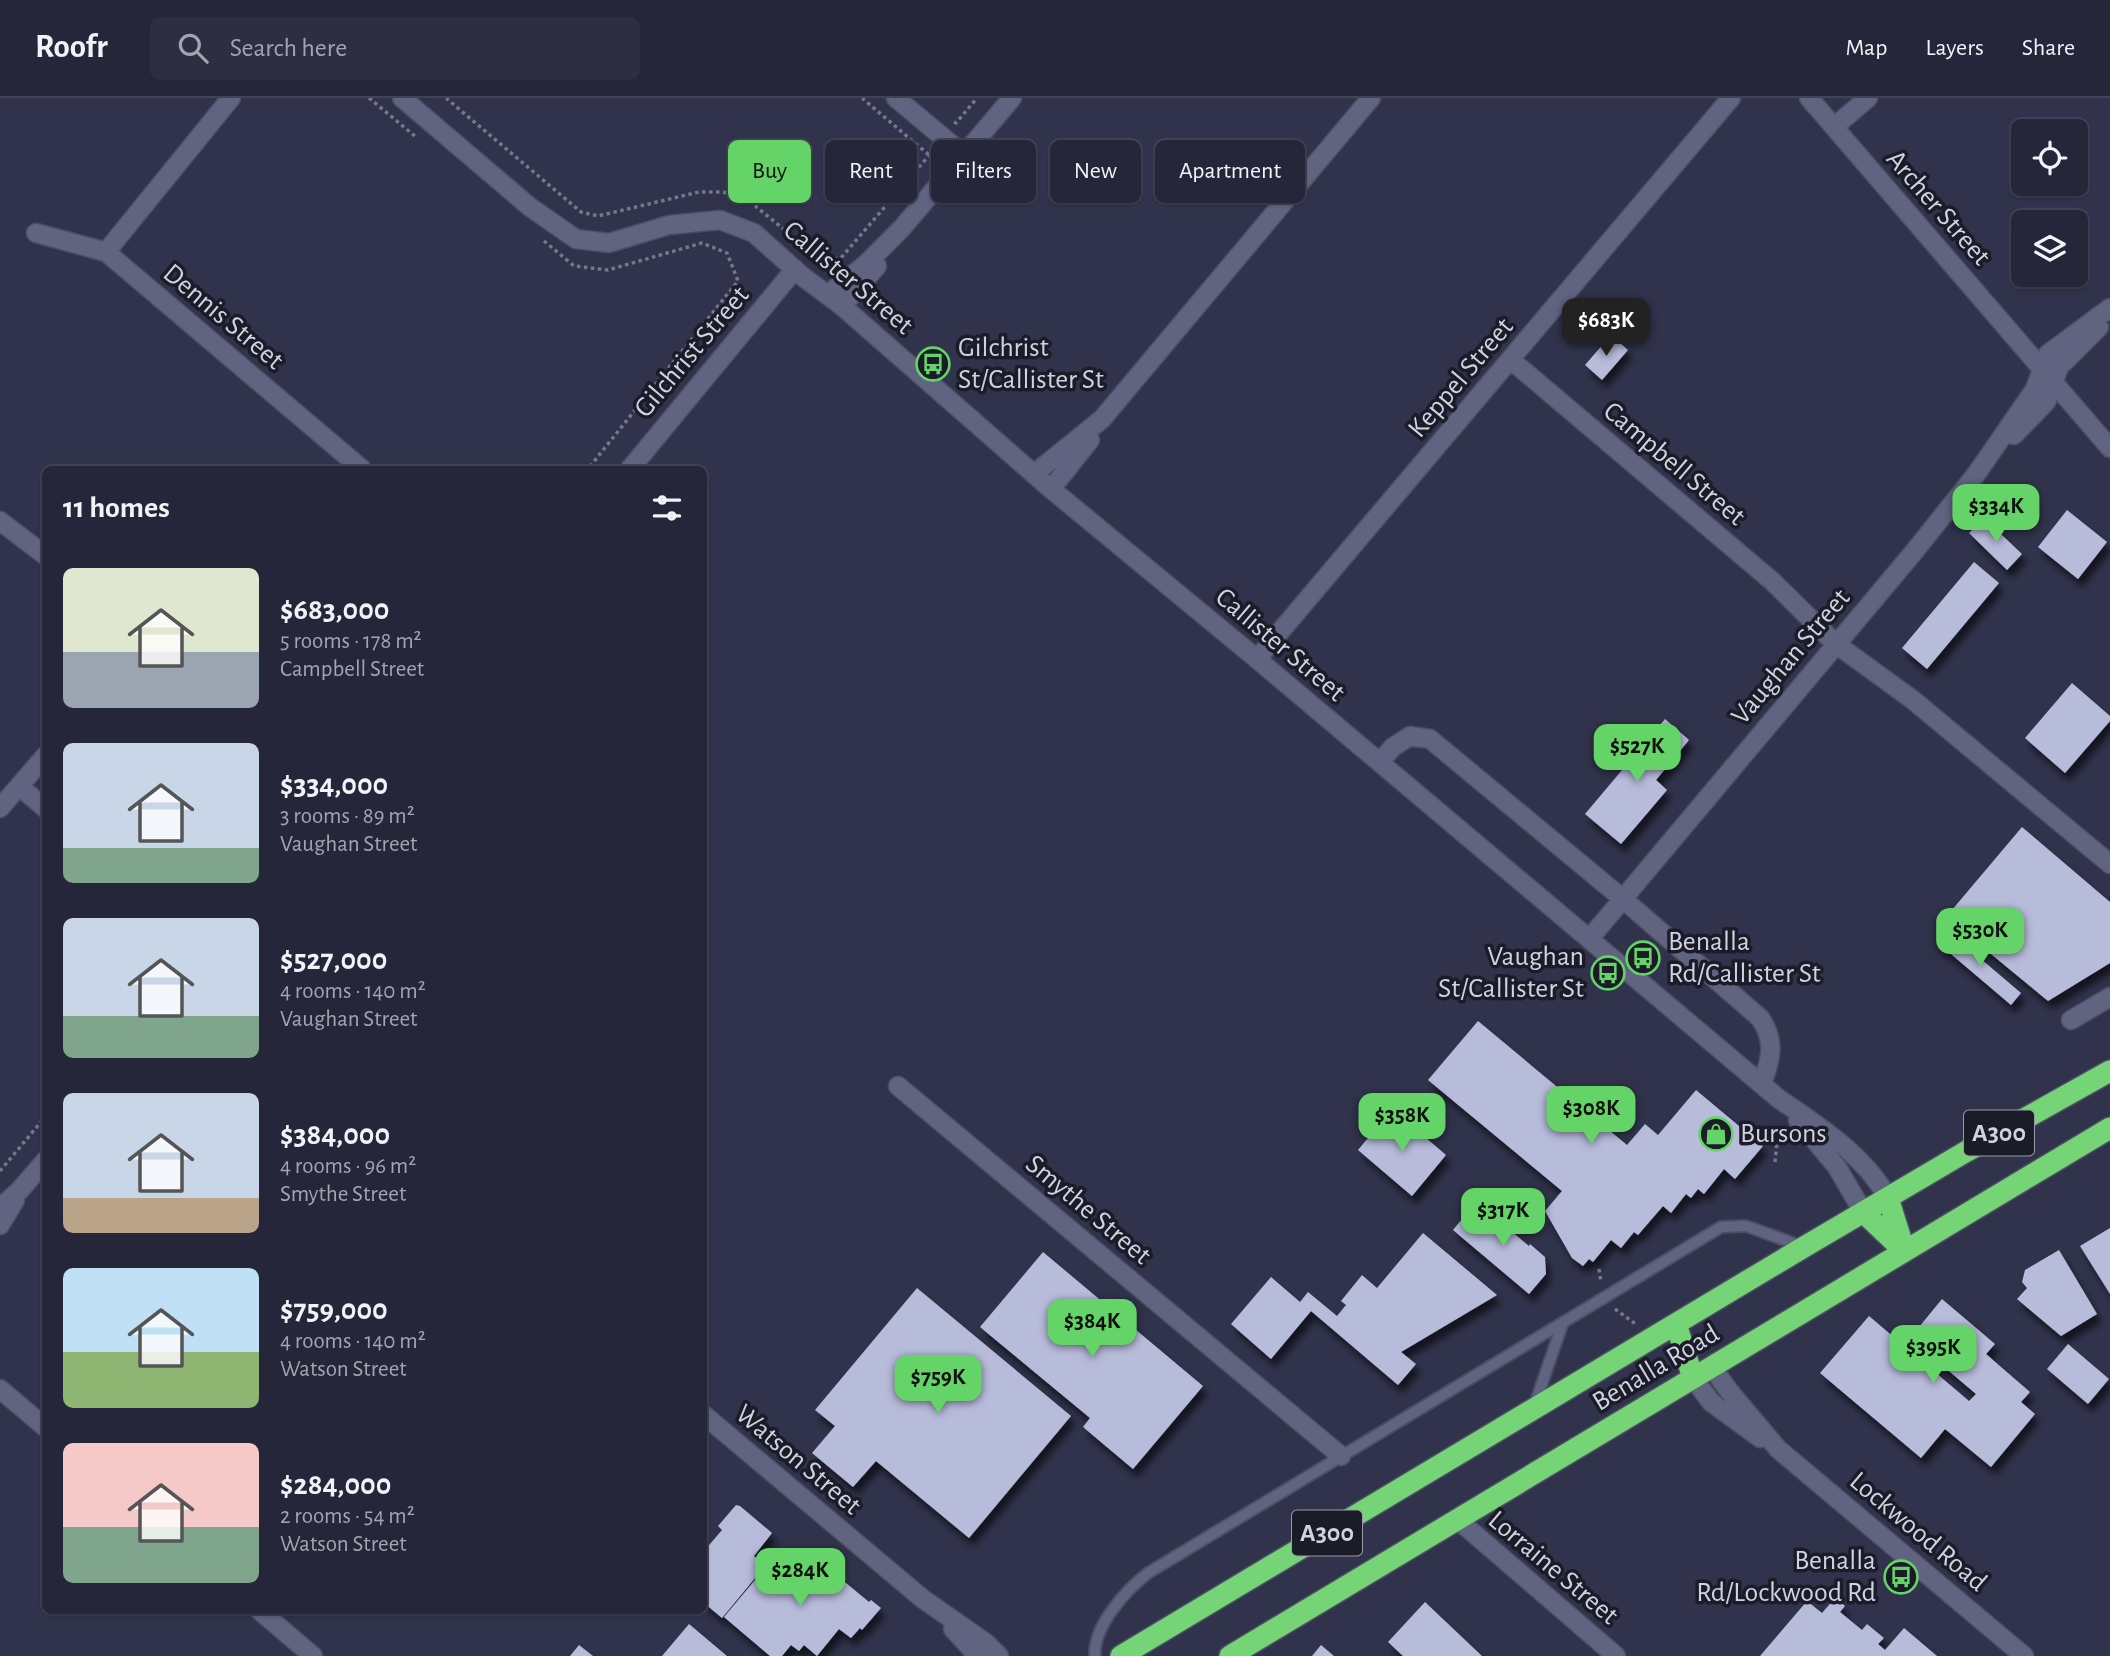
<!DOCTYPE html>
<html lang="en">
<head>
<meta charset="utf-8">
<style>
	:root { --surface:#252639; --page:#2d2e41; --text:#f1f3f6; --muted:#a3a5ae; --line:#424353; --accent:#64d468 }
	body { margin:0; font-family:"Alegreya Sans",sans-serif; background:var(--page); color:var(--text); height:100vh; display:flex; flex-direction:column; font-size:26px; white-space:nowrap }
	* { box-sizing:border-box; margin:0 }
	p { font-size:23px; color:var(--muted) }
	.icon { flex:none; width:38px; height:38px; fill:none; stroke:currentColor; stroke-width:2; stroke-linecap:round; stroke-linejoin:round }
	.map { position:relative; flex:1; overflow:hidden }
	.panel { position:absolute; left:42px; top:368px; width:665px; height:1148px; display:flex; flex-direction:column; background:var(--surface); border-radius:10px; box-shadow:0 2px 5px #0004,0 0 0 2px var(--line) }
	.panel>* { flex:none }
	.guide { position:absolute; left:728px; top:42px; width:665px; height:63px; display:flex; gap:14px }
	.buttons { position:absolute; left:2011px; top:21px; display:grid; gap:14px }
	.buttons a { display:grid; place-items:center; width:77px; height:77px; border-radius:10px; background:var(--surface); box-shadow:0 2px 5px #0004,0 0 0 2px var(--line); font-size:35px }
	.price { position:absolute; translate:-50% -60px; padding:0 16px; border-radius:14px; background:var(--accent); color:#111; font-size:23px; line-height:46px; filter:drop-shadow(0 2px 4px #0008) }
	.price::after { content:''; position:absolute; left:50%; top:42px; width:21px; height:16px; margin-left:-10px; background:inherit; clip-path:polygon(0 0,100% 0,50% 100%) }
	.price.on { background:#222; color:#fff }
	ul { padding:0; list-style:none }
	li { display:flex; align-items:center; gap:21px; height:175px; padding:0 21px }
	li span { display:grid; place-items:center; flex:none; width:196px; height:140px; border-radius:10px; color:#555 }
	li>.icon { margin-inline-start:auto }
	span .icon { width:84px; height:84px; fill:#fffc; stroke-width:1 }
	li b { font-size:30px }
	h2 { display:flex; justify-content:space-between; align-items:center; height:84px; padding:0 21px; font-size:30px }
	.chip { padding:0 24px; border-radius:10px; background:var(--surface); box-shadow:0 2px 5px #0004,0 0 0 2px var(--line); font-size:24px; line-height:63px }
	.chip.on { background:var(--accent); color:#111 }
	header { display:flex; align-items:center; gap:42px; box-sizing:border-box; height:98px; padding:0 35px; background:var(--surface); border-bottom:2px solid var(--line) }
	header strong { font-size:33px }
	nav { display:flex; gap:38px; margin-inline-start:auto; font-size:24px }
	.search { width:490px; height:63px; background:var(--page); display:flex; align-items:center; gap:18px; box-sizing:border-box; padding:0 24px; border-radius:10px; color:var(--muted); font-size:26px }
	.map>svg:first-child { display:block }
	.building { fill:#b8bcdb; filter:url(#shadow) }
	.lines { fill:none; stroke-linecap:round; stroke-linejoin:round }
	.lane-casing { stroke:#4c4e63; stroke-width:14 }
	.street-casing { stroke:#4c4e63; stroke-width:21 }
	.secondary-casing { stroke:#4c4e63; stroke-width:21 }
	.highway-casing { stroke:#4c4e63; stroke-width:24 }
	.path { stroke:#75778c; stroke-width:3.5; stroke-dasharray:3.5 3.5; stroke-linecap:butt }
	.lane { stroke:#616480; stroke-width:10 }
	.street { stroke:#616480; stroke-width:18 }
	.secondary { stroke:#616480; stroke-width:18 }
	.highway { stroke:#75d476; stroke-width:21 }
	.labels { text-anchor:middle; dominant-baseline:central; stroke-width:7; stroke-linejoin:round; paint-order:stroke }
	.shield { fill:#1b1c28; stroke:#9a9baa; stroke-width:2 }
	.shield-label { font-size:26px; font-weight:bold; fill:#d0d2e2 }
	.street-label { font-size:28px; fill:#d0d2e2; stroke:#1b1c28 }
	.poi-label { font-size:28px; fill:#d0d2e2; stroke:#1b1c28; text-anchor:start }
</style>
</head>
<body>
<header>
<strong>Roofr</strong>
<div class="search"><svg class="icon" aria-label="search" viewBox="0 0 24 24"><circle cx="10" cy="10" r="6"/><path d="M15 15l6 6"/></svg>Search here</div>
<nav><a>Map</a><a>Layers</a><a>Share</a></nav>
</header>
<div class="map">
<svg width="2110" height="1558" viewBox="0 0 2110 1558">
	<defs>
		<filter id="shadow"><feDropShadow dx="4.5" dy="8" stdDeviation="3.5" flood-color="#0009"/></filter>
	</defs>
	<rect width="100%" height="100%" fill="#31334c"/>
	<path class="building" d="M1611 237 1628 252 1602 282 1585 267Z
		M2067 412 2107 444 2078 481 2038 449Z
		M1984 420 2022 456 2007 472 1969 435Z
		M1974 464 1999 485 1927 571 1902 550Z
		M2072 585 2110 618V623L2065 675 2025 640Z
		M1665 621 1689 642 1656 682 1667 692 1621 746 1585 716Z
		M2022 729 2110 804V865L2048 903 1946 819Z
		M1948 833 2021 895 2011 907 1938 845Z
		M1478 923 1627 1047 1645 1026 1658 1037 1696 992 1763 1048 1735 1081 1724 1071 1704 1096 1698 1091 1691 1100 1686 1096 1671 1115 1663 1108 1638 1137 1634 1134 1621 1150 1611 1142 1593 1164 1589 1161 1583 1168 1572 1160 1545 1113 1562 1093 1428 982Z
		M1392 1011 1446 1057 1412 1098 1358 1052Z
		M1476 1104 1529 1148 1530 1146 1545 1159 1546 1176 1529 1196 1453 1132Z
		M2110 1130V1196L2080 1148Z
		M1423 1135 1497 1197 1401 1254 1416 1266 1398 1287 1311 1213 1271 1261 1231 1226 1271 1179 1300 1204 1308 1194 1337 1218 1346 1207 1341 1203 1362 1177 1377 1190Z
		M2059 1152 2097 1216 2061 1238 2017 1201 2027 1190 2022 1184 2025 1172Z
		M1043 1154 1203 1288 1133 1371 1083 1329 1090 1320 980 1229Z
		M917 1190 1071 1318 969 1440 876 1363 853 1389 812 1355 835 1328 815 1312Z
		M1942 1201 1995 1246 1986 1256 2030 1294 2021 1304 2035 1316 1991 1369 1945 1331 1921 1360 1820 1275 1869 1218 1969 1303 1976 1296 1910 1240Z
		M2068 1246 2109 1281 2088 1306 2047 1271Z
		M736 1407 740 1408 772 1435 754 1458 765 1468 722 1520 704 1505V1453L722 1432 718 1428Z
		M805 1451 869 1504 871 1502 881 1510 862 1532 860 1530 851 1540 839 1531 817 1558 804 1547 799 1553 791 1547 782 1558H770L724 1519 766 1469 780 1481Z
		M1835 1500 1845 1508 1840 1514 1862 1532 1867 1526 1884 1540 1878 1546 1885 1552 1904 1530 1937 1558H1760L1807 1503 1822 1515Z
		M1425 1504 1482 1558H1403L1388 1544Z
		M689 1526 727 1558H662Z
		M579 1547 593 1558H570Z
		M1321 1547 1334 1558H1312Z"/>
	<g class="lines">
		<defs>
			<path id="lane" d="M1534 1309 1563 1224
				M1095 1558C1093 1528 1126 1492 1148 1475L1721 1129 1746 1128 1804 1149"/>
			<path id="street" d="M402 0 530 109 576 141 609 145 669 127 720 122 754 135 802 178 842 208 1051 391 1257 561 1779 1001C1819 1028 1864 1057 1888 1100
				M896 0 964 57
				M1834 29 1868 0
				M36 135 106 154 362 371
				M106 154 231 0
				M827 197 865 167 902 130 1012 0
				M842 208 877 168
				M1511 262 1772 483 1836 546 1913 602 2110 766
				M2014 337 2046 304 2059 269 2099 229
				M630 371 795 171
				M1034 376 1102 321 1371 0
				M1051 391 1090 342
				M0 423 46 458
				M1257 561 1731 0
				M1380 664 1393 649 1410 638 1430 641 1623 801 1760 920C1776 943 1771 961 1762 986
				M19 688 46 711
				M0 710 46 657
				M1590 840 1913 455 1977 375 2035 291 2048 256 2110 210
				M2071 922 2110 899
				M898 988 1341 1358
				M1798 1022 1837 1069 1863 1114
				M0 1110 20 1092 46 1062
				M0 1127 15 1102
				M0 1291 46 1330
				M704 1317 923 1501 986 1545 999 1558
				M1457 1421 1616 1558
				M259 1512 313 1558
				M953 1531 978 1558"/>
			<path id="secondary" d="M1809 0 2110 350
				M1712 1269 1729 1293 1778 1351 2024 1558
				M1693 1280 1711 1304 1760 1340"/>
			<path id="highway" d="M1888 1100 1904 1151
				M1863 1114 1904 1153
				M1676 1226 1693 1280
				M1121 1558 1804 1149 1967 1053 2110 973
				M1230 1558 2110 1030"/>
		</defs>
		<use href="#lane" class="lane-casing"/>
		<use href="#street" class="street-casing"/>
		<use href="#secondary" class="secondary-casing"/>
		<use href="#highway" class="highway-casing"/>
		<path class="path" d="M369 0 416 39
			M446 0 581 114 598 118 699 94H723L749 103 817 158 840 161 932 54
			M862 0 929 57
			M954 24 956 25 977 0
			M544 143 574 168 608 172 702 145 727 155 738 183 588 371
			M1775 1064 1778 1034
			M0 1073 46 1018
			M1599 1171 1601 1184
			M1615 1211 1637 1227
			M1656 1261 1664 1276"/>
		<use href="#lane" class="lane"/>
		<use href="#street" class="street"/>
		<use href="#secondary" class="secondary"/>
		<use href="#highway" class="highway"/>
	</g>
	<defs>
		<symbol id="bus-ring" viewBox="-11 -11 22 22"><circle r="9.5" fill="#1b1c28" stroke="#64d468" stroke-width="1.5"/><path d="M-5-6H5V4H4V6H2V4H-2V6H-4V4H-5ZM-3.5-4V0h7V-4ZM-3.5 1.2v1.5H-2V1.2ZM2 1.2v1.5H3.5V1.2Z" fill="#64d468"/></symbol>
		<symbol id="shop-ring" viewBox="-11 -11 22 22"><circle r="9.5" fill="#1b1c28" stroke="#64d468" stroke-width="1.5"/><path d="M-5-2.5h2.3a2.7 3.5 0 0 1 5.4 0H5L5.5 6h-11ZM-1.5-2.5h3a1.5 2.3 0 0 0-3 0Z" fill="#64d468"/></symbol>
	</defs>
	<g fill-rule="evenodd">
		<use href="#bus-ring" x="914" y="247" width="38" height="38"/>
		<use href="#bus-ring" x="1624" y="841" width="38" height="38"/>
		<use href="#bus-ring" x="1589" y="856" width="38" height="38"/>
		<use href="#shop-ring" x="1697" y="1017" width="38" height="38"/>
		<use href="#bus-ring" x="1882" y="1460" width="38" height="38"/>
	</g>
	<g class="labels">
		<g class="shield">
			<rect x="1964" y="1012.5" width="70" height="45" rx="5"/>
			<rect x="1292" y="1412.5" width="70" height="45" rx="5"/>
		</g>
		<g class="shield-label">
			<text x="1999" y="1035">A300</text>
			<text x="1327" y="1435">A300</text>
		</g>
		<g class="street-label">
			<text transform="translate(1938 110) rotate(49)">Archer Street</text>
			<text transform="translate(848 180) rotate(40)">Callister Street</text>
			<text transform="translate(223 219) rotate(40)">Dennis Street</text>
			<text transform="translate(692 254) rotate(-50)">Gilchrist Street</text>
			<text transform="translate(1461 280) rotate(-50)">Keppel Street</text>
			<text transform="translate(1674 366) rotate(40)">Campbell Street</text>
			<text transform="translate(1280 547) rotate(40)">Callister Street</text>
			<text transform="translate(1791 559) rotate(-50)">Vaughan Street</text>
			<text transform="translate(1088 1112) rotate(40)">Smythe Street</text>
			<text transform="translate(1656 1270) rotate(-31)">Benalla Road</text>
			<text transform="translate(798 1362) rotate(40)">Watson Street</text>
			<text transform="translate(1918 1434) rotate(40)">Lockwood Road</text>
			<text transform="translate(1553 1470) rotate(40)">Lorraine Street</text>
		</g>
		<g class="poi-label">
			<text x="958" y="250">Gilchrist<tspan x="958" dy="32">St/Callister St</tspan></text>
			<text x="1668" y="844">Benalla<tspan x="1668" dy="32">Rd/Callister St</tspan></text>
			<text x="1584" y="859" text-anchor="end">Vaughan<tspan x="1584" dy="32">St/Callister St</tspan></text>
			<text x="1740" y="1036">Bursons</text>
			<text x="1876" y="1463" text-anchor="end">Benalla<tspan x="1876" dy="32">Rd/Lockwood Rd</tspan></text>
		</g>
	</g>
</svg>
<div class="buttons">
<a><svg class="icon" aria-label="locate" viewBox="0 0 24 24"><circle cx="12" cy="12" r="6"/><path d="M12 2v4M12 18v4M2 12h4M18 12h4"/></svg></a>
<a><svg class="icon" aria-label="layers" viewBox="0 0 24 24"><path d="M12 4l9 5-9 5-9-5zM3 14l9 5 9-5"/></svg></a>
</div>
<b class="price on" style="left:1606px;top:260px">$683K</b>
<b class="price" style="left:1996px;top:446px">$334K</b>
<b class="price" style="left:1637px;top:686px">$527K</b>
<b class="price" style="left:1980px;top:870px">$530K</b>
<b class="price" style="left:1591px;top:1048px">$308K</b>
<b class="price" style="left:1402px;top:1055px">$358K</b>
<b class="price" style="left:1503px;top:1150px">$317K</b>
<b class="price" style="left:1092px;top:1261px">$384K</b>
<b class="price" style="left:1933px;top:1287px">$395K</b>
<b class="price" style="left:938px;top:1317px">$759K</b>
<b class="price" style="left:800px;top:1510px">$284K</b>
<div class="guide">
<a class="chip on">Buy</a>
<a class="chip">Rent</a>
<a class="chip">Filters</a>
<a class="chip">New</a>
<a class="chip">Apartment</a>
</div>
<section class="panel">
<h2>11 homes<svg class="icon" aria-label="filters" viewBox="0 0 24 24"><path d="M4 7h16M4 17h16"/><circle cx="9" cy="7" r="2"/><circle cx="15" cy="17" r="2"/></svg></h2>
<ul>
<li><span style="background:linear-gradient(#dfe7d0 60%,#9aa5b1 0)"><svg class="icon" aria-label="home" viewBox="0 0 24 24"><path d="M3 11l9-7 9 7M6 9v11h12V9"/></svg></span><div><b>$683,000</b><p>5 rooms · 178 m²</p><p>Campbell Street</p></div></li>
<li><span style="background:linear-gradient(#c9d6e8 75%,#7fa58c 0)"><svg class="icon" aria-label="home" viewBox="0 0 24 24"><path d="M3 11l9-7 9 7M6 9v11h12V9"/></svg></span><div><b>$334,000</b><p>3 rooms · 89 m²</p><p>Vaughan Street</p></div></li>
<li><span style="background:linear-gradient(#c9d6e8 70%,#7fa58c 0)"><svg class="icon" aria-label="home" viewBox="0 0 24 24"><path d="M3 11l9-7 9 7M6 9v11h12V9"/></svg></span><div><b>$527,000</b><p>4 rooms · 140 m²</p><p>Vaughan Street</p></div></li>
<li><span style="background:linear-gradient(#c9d6e8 75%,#b9a48a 0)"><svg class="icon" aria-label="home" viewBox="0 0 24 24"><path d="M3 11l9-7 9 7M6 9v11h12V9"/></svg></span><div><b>$384,000</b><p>4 rooms · 96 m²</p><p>Smythe Street</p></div></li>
<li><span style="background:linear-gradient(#bfe0f5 60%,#8fb573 0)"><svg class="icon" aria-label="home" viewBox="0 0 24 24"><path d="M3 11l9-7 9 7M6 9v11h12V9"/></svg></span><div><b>$759,000</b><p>4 rooms · 140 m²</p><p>Watson Street</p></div></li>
<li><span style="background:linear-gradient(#f6c9c9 60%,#7fa58c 0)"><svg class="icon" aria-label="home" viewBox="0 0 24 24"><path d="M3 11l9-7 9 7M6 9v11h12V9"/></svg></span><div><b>$284,000</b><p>2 rooms · 54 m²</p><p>Watson Street</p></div></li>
</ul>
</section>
</div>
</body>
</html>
